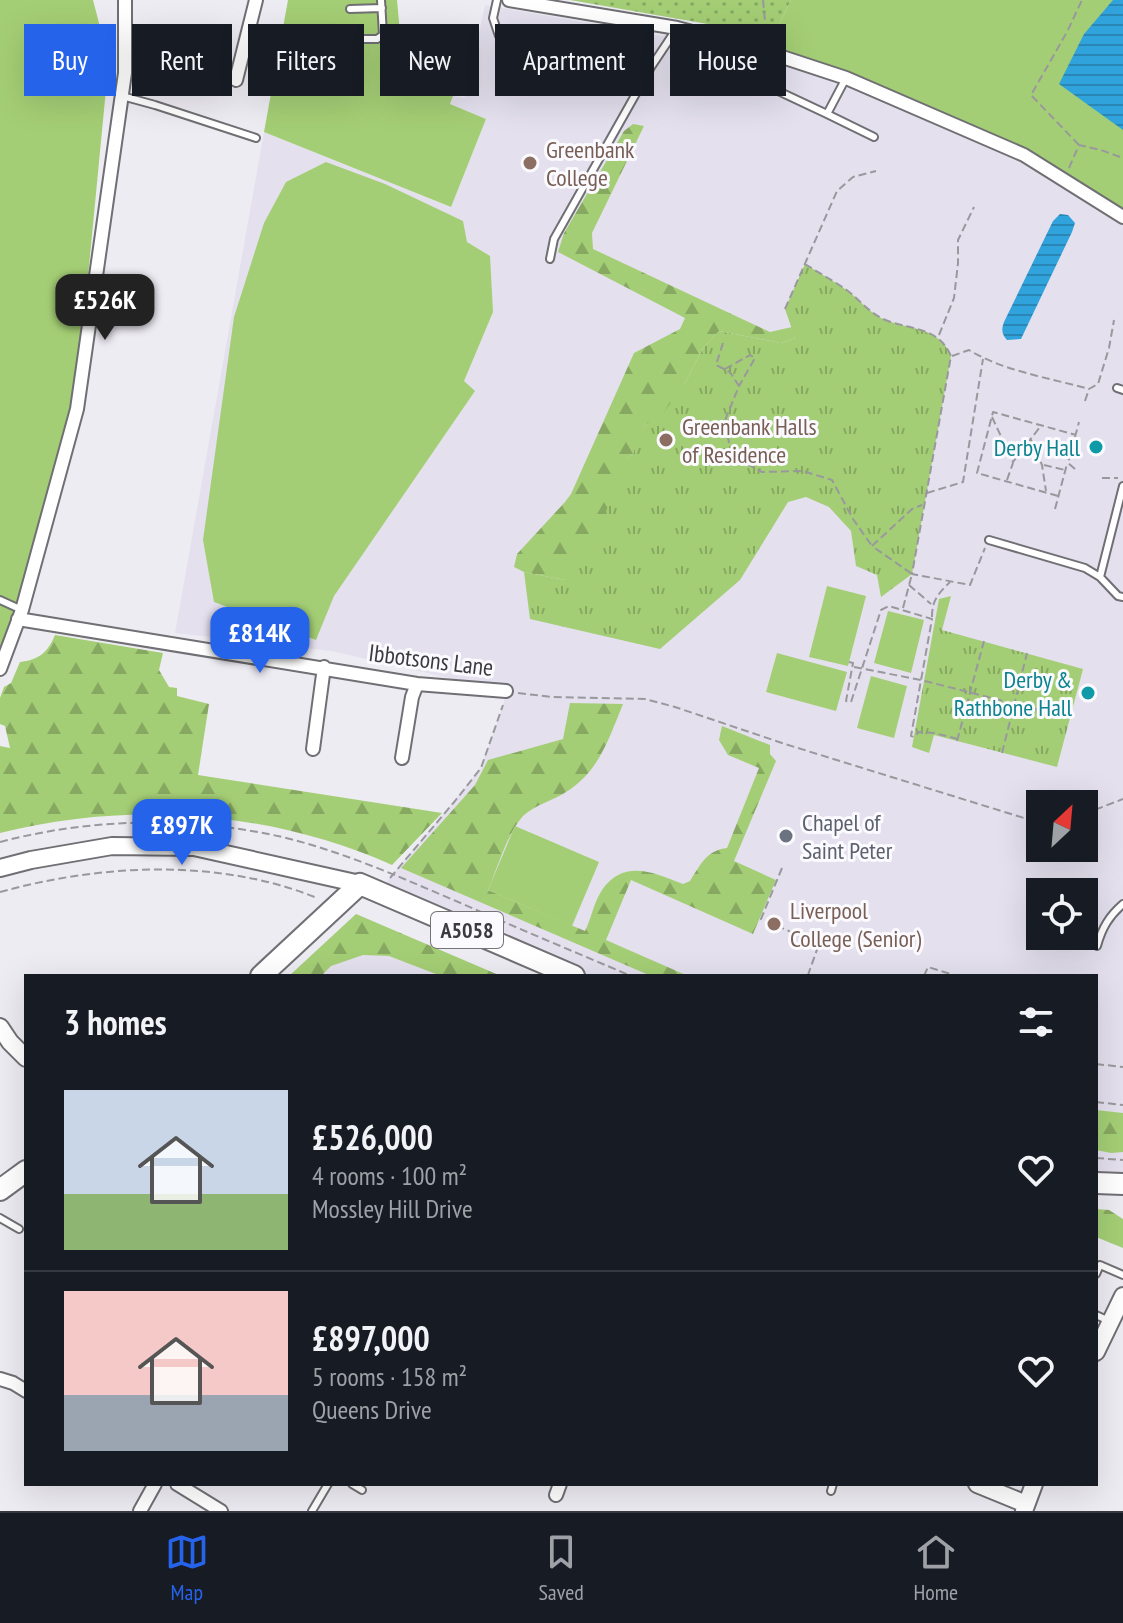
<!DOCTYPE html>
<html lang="en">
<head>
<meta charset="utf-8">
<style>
	:root { --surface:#171b24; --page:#242831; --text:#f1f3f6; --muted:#9ea1a6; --line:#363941; --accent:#2563eb }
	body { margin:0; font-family:"PT Sans Narrow",sans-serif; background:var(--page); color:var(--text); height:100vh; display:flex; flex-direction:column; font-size:30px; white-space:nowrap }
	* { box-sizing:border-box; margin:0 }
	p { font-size:26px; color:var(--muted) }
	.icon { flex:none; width:44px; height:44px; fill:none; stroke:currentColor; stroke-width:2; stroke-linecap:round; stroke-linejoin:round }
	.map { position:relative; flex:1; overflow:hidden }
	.sheet { position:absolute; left:24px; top:974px; width:1074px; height:512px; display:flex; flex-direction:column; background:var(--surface); border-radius:0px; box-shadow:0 8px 32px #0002 }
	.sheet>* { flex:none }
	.top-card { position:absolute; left:24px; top:24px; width:1076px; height:72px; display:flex; gap:16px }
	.needle { width:52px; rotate:26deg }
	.buttons { position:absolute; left:1026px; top:790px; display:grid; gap:16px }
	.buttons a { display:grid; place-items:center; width:72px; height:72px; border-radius:0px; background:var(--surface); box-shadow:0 8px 32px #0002; font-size:40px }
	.price { position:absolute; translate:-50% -68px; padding:0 18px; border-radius:16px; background:var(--accent); color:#fff; font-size:26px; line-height:52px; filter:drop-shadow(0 2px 4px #0008) }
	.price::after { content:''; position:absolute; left:50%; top:48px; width:24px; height:18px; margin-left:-12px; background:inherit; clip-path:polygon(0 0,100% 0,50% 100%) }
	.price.active { background:#222; color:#fff }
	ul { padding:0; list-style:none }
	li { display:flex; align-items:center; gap:24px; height:200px; padding:0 40px }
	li+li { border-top:2px solid var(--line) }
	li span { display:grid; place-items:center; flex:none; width:224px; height:160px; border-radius:0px; color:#555 }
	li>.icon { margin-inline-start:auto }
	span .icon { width:96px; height:96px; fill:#fffc; stroke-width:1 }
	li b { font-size:34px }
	h2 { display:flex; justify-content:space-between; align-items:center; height:96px; padding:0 40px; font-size:34px }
	.chip { padding:0 28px; border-radius:0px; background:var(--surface); box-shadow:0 8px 32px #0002; font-size:28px; line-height:72px }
	.chip.active { background:var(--accent); color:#fff }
	.dock { display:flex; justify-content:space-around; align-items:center; height:112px; border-top:2px solid var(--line); background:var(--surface); font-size:22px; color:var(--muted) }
	.dock a { display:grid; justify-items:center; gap:4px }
	.dock .active { color:var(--accent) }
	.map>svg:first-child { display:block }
	.built { fill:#e4e0ee; fill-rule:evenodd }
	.grass { fill:url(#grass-tufts) }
	.forest { fill:url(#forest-firs) }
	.park { fill:#a4ce75 }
	.garden { fill:url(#garden-dots) }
	.water { fill:url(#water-rules) }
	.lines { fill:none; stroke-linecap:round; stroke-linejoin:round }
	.service-casing { stroke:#706f74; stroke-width:10 }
	.minor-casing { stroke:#706f74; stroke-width:16 }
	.tertiary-casing { stroke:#706f74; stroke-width:20 }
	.primary-casing { stroke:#706f74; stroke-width:24 }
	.path { stroke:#99989d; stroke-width:2; stroke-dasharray:8 4; stroke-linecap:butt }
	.service { stroke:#fff; stroke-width:6 }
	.minor { stroke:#fff; stroke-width:12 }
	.tertiary { stroke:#fff; stroke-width:16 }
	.primary { stroke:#fff; stroke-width:20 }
	.education-dot { fill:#8d6e63; stroke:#fbfafe; stroke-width:3 }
	.culture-dot { fill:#0f9aa8; stroke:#fbfafe; stroke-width:3 }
	.worship-dot { fill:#6b7280; stroke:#fbfafe; stroke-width:3 }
	.labels { text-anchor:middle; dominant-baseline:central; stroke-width:6; stroke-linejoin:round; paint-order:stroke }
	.shield { fill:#fbfafe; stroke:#757477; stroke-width:2 }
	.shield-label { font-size:22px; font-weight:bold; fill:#3b3a3d }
	.education-label { font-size:24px; fill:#785e54; stroke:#fbfafe; text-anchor:start }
	.culture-label { font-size:24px; fill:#0d838f; stroke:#fbfafe; text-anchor:end }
	.street-label { font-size:24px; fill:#3b3a3d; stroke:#fbfafe }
	.worship-label { font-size:24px; fill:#5b616d; stroke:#fbfafe; text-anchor:start }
</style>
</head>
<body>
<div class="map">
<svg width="1123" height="1511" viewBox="0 0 1123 1511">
	<defs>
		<pattern id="grass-tufts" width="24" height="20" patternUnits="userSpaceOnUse" patternTransform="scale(2)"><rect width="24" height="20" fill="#a4ce75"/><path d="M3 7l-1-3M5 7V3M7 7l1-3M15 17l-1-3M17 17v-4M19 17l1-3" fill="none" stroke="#87a861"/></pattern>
		<pattern id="forest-firs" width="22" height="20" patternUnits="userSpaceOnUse" patternTransform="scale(2)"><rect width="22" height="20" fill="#a4ce75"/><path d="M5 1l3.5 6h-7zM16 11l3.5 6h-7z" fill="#87a861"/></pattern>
		<pattern id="garden-dots" width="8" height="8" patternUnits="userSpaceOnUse" patternTransform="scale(2)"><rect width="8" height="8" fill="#a4ce75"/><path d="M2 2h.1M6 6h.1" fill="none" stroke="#87a861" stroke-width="1.8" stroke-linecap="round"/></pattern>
		<pattern id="water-rules" width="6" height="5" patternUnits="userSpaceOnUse" patternTransform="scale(2)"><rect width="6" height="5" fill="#30a3dc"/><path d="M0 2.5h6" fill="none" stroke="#2a86b4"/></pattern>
	</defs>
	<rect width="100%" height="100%" fill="#eeecf3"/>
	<path class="built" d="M485 5 663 36 677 28 764 51 1024 155 1123 217V1184L1096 1183V976H574L379 891 481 768 503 706 506 691 331 651 175 633 264 132 450 207 486 119 450 104 453 96 465 98ZM1040 804H1084V848H1040ZM1040 892H1084V936H1040Z
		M356 914 501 976H289Z"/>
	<path class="grass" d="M805 264C819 273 834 281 848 291 862 302 871 315 888 321 914 330 939 328 951 356L912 574 881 597 877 575 856 566 851 531 829 507 806 497 788 502 740 580 660 649 530 619 524 572 565 580 628 457 633 454 639 433 646 424 685 383 703 348 719 331 781 343 795 338 785 309Z
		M951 596 942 630 1083 669 1057 767 934 735 929 753 912 747 939 599Z"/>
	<path class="forest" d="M633 124 644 126 592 233 593 249 770 332 792 327 795 338 781 343 719 331 703 348 685 383 659 419 646 424 640 433 633 454 628 457 588 556 565 580 524 572 514 567 517 554 565 502 571 494 634 353 680 329 685 318 558 252 564 233 624 131Z
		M55 635 163 653 159 670 169 687 177 688V696L209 704 198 775 442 813 392 865C270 811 130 800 0 833V746L10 748 5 726 0 724V698L4 687 11 683 20 662C39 660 48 652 55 635Z
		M570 703 623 704C609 738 599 772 566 792 554 800 533 806 523 816 507 834 498 867 488 890L585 931C591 919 594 902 602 890 624 858 655 873 683 884L690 881C700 865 707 850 727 848L759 768 728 755 719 740 722 726 770 745V754L776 761 734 861 776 880 753 934 631 880 606 940 688 976H651L401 868 475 785 488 760 563 739Z
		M356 914 501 976H441L389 956 363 955 331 966 321 976H289Z
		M1096 1110 1123 1113V1152L1111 1153 1096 1150Z
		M1096 1209 1109 1210 1123 1219V1248L1096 1237Z"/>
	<path class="park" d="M0 0H93L99 23 107 79 77 391 22 592 0 652Z
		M288 0H397L403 66 421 82 453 96 450 104 486 119 451 207 264 132Z
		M791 0H1123V217L1024 155 764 51 773 38Z
		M326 162 385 184 463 221 467 242 490 256 493 312 464 381 475 391 334 596 316 640 214 602 203 540 234 317 264 223 286 182Z
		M827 586 866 596 848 666 809 657Z
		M888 611 924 620 911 673 874 663Z
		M777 653 847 672 836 711 766 692Z
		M871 676 907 686 894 738 857 728Z
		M515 826 599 862 572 926 488 890Z"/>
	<path class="garden" d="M570 0H791L773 38 766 40 742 30Z"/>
	<path class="water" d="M1113 0H1123V130L1059 84 1084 34Z
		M1060 214 1068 215 1075 223 1072 232 1021 339 1007 340C1002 334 1001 330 1004 322L1053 221Z"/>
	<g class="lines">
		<defs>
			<path id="service" d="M497 0 493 18 499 36 604 55 623 44 626 20
				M350 9 382 8
				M341 39H377L383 35 381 0
				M776 90 827 114 846 78
				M122 96 155 105 256 138
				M827 114 874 137
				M550 259 554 239 651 67 677 28
				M1117 388 1123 390
				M989 540 1085 568 1100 577 1118 596 1123 597
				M1100 577 1123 486
				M0 600 22 610
				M1097 946C1102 928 1109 916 1123 904
				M0 1218 19 1229
				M1096 1274 1100 1265 1123 1275
				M1096 1315 1107 1320
				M352 1484 362 1490
				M831 1491 833 1484
				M312 1511 328 1484"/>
			<path id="minor" d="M509 0 677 28 764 51 846 78 1024 155 1123 217
				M236 80 256 0
				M18 619 417 684 506 691
				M0 669 22 610 77 409 125 73V0
				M313 749 324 667
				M402 758 412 697 417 684
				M0 1379 13 1383 26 1391
				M177 1484 221 1511
				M556 1495 560 1484
				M140 1511 155 1484"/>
			<path id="tertiary" d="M0 868 31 860 112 846 194 847 360 884
				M0 1027 10 1042 26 1058
				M1096 1352 1123 1296
				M977 1484 1026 1504
				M1024 1511 1034 1484"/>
			<path id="primary" d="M261 976 360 884 574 976
				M1096 1183 1123 1184
				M0 1190 26 1171"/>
		</defs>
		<use href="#service" class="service-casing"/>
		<use href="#minor" class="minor-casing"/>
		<use href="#tertiary" class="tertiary-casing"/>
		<use href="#primary" class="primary-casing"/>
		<path class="path" d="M763 0 766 32 764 37
			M1079 145 1031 95 1067 32 1082 0
			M1069 168 1079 145 1101 150 1123 158
			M805 264C819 273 834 281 848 291 862 302 871 315 888 321 914 330 939 328 951 356L912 574 970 585 985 548
			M785 309 837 191 853 177 876 171
			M939 335 954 298 958 263V240L974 207
			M723 343 716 365 730 372 739 386 724 423 730 446 742 461 762 472 803 471 832 480 853 519 872 546
			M952 356 969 350C1003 371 1050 378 1089 389
			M725 369 750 355 755 358 739 386
			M1085 401 1089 389 1098 384 1109 348 1114 320
			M992 417 1013 462 1040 427
			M1031 440 1042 465 1046 491
			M1044 465 1065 470
			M1075 469 1068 463 1079 422
			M1102 478H1118
			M1007 480 1013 463
			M927 493 963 482 983 359
			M1058 496 977 473 993 412 1076 435
			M1055 509 1067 464
			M909 585 931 604
			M903 608 912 574 872 546 912 509 922 505
			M932 617C932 600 938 594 950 582
			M849 662 853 663 846 701 851 702 881 610 889 606 932 619 911 736 915 737 918 732 934 733 958 739
			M854 667 921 680 1070 718
			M518 693 552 697 645 699 675 707 785 744 1040 823
			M957 741 984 641
			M1002 753 1027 653
			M1084 814 1123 799
			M0 842C91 818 190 816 282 837 345 852 404 879 463 904 519 929 575 952 631 976
			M782 868 761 919 819 944 808 975 812 976
			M390 878 455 801 481 768 503 705
			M0 892C101 864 219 858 317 898
			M924 976 928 967 957 976
			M1096 1064 1123 1067
			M1096 1102 1123 1105
			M1096 1158 1123 1160"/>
		<use href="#service" class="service"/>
		<use href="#minor" class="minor"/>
		<use href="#tertiary" class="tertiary"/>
		<use href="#primary" class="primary"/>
	</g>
	<g class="education-dot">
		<circle cx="530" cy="163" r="8"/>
		<circle cx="666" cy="440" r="8"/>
		<circle cx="774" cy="924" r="8"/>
	</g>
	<g class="culture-dot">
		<circle cx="1096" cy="447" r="8"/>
		<circle cx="1088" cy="693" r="8"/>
	</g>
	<circle class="worship-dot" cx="786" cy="836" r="8"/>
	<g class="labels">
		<rect class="shield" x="431" y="912" width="72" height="36" rx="6"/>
		<g class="shield-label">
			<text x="467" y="930">A5058</text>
		</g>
		<g class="education-label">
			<text x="546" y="149">Greenbank<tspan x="546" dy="28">College</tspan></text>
			<text x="682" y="426">Greenbank Halls<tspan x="682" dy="28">of Residence</tspan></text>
			<text x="790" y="910">Liverpool<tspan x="790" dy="28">College (Senior)</tspan></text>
		</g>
		<g class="culture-label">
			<text x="1080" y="447">Derby Hall</text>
			<text x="1072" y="679">Derby &amp;<tspan x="1072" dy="28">Rathbone Hall</tspan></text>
		</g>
		<g class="street-label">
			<text transform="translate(431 660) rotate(7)">Ibbotsons Lane</text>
		</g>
		<g class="worship-label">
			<text x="802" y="822">Chapel of<tspan x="802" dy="28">Saint Peter</tspan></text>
		</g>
	</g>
</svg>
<div class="buttons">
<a><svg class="needle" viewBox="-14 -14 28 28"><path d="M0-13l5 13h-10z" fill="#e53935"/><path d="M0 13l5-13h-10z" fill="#9ea1a6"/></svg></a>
<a><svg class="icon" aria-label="locate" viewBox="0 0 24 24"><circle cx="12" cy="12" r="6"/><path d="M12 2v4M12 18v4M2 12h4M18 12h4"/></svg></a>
</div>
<b class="price active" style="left:105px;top:342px">£526K</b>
<b class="price" style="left:260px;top:675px">£814K</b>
<b class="price" style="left:182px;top:867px">£897K</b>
<div class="top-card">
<a class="chip active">Buy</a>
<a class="chip">Rent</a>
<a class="chip">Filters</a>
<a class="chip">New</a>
<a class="chip">Apartment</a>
<a class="chip">House</a>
</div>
<section class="sheet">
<h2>3 homes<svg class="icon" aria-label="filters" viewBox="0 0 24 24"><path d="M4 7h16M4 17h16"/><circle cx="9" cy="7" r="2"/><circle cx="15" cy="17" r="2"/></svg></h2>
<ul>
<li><span style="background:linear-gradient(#c9d6e8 65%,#8fb573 0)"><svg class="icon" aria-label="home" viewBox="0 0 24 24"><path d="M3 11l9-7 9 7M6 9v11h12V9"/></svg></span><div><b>£526,000</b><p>4 rooms · 100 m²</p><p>Mossley Hill Drive</p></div><svg class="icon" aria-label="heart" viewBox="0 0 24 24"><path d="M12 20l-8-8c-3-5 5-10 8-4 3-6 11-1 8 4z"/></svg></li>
<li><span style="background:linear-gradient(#f6c9c9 65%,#9aa5b1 0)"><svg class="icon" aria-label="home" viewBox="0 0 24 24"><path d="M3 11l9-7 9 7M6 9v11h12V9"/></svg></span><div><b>£897,000</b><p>5 rooms · 158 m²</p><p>Queens Drive</p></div><svg class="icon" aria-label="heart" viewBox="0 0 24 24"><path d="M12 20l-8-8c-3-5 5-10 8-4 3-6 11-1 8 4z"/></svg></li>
</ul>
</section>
</div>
<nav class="dock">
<a class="active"><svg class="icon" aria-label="map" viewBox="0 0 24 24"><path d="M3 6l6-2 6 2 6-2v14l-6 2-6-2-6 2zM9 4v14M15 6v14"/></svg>Map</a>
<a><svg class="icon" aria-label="saved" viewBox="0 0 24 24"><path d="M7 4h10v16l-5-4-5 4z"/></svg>Saved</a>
<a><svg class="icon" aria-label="home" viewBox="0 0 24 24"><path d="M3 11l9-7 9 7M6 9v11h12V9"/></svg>Home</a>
</nav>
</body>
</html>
